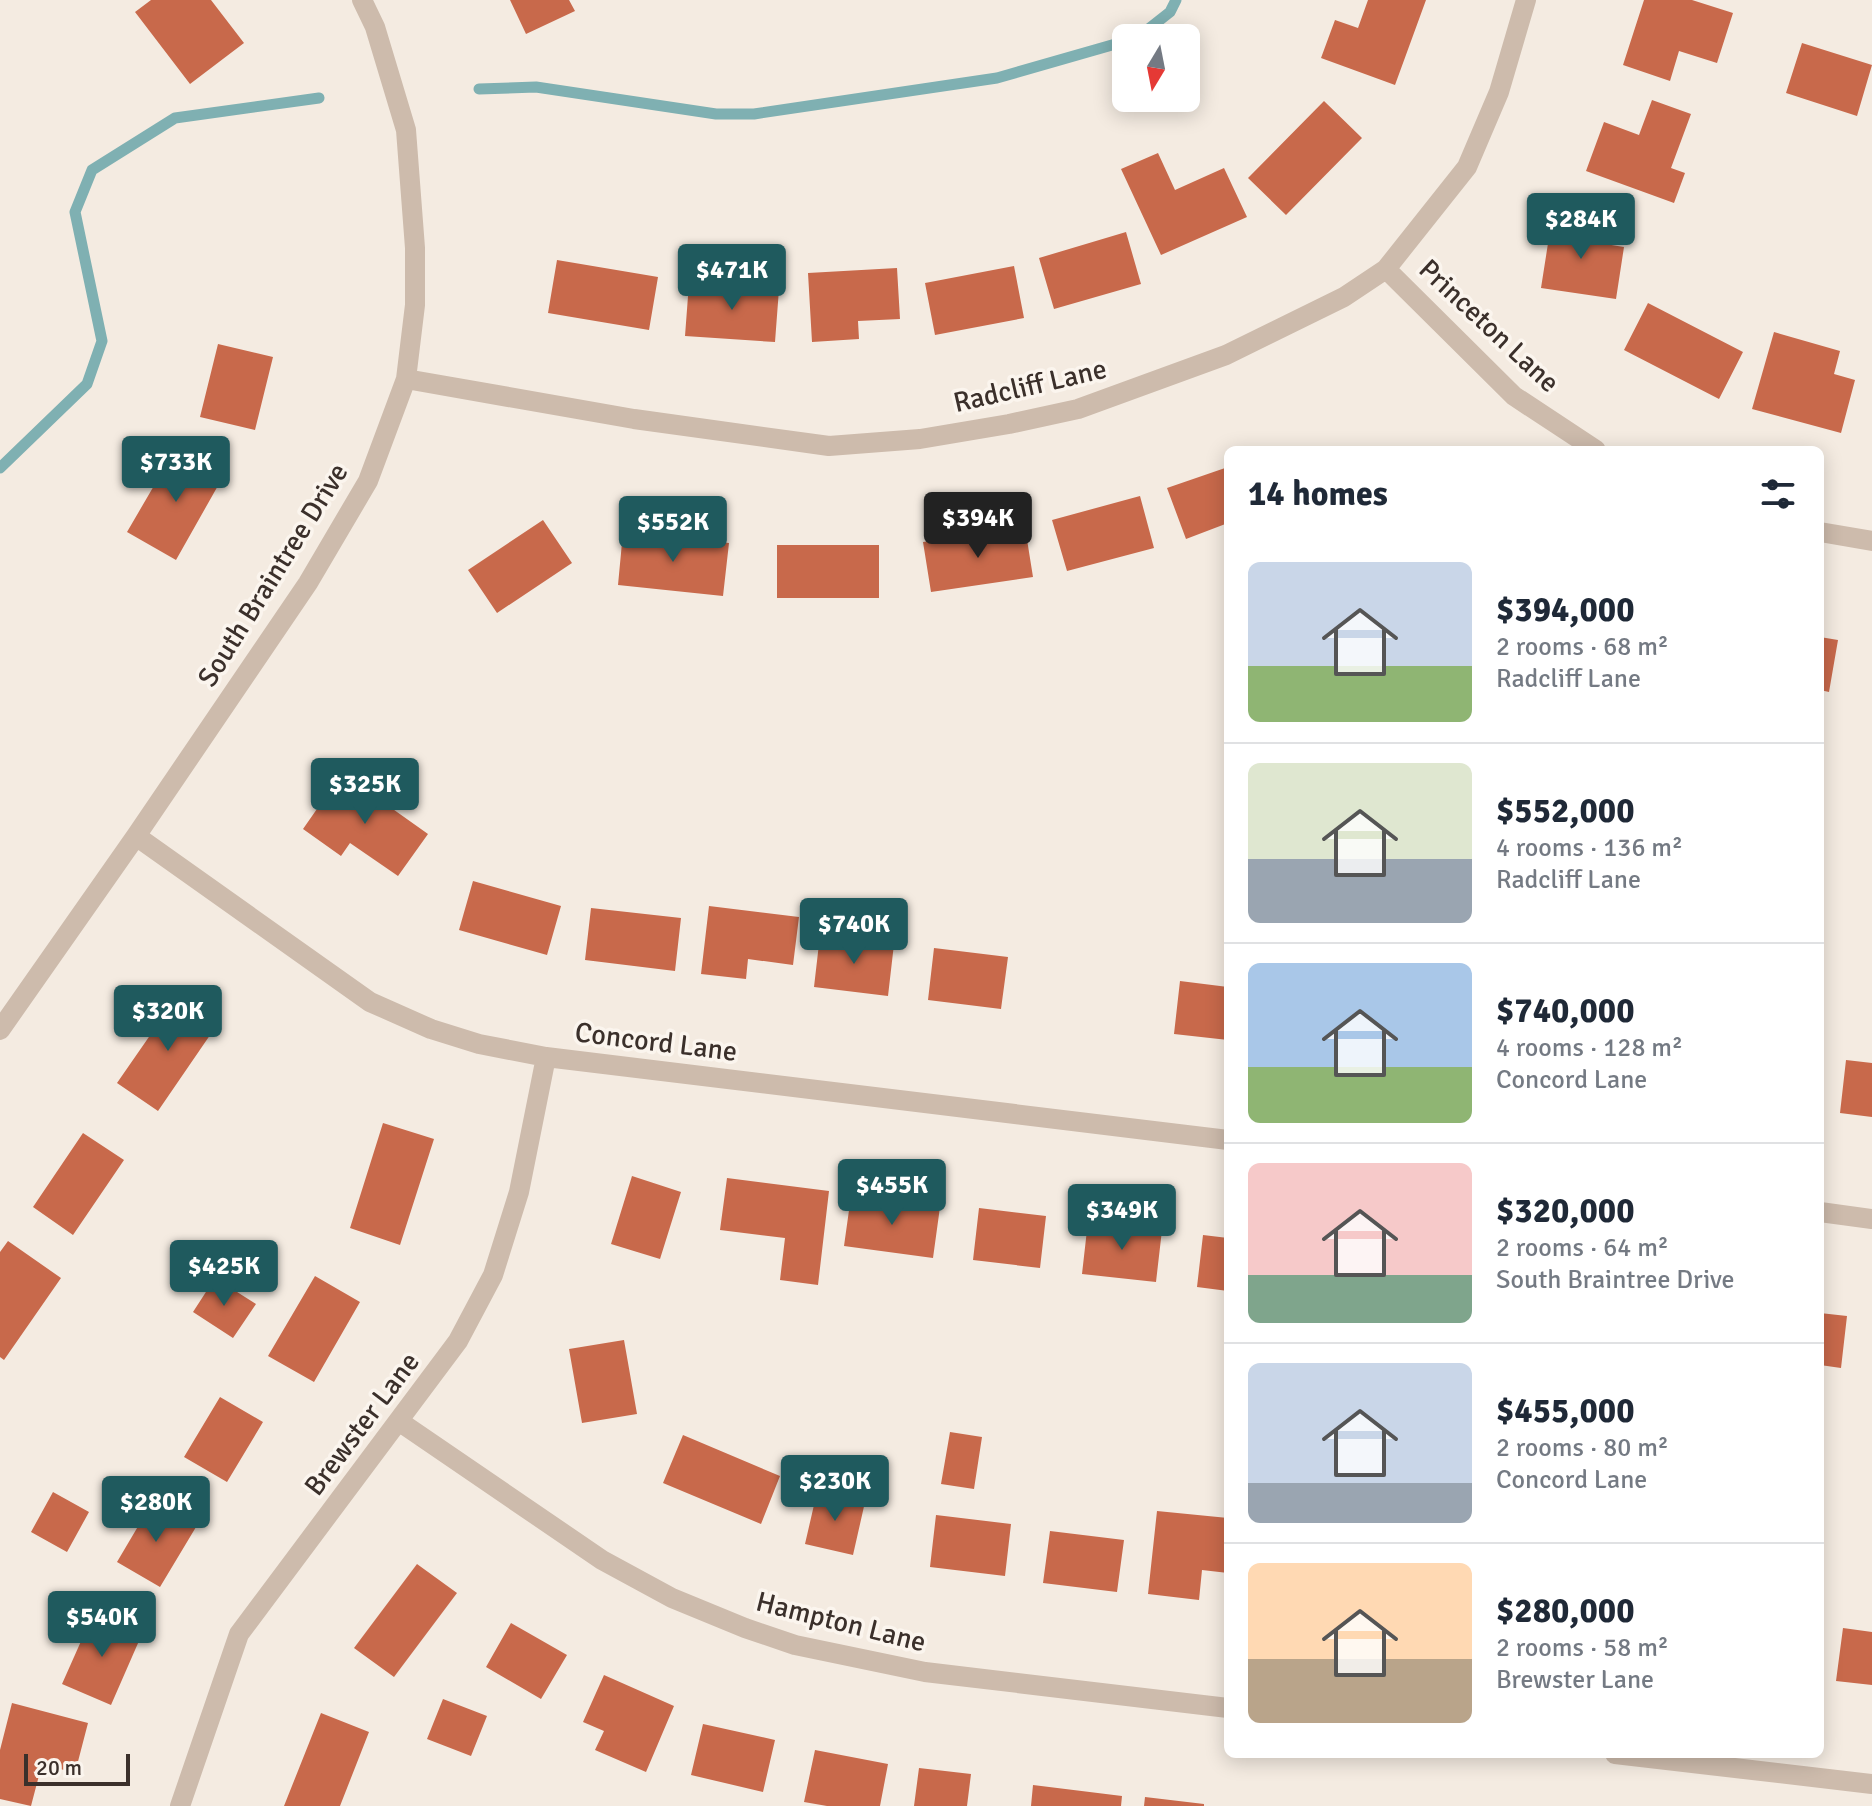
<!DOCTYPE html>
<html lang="en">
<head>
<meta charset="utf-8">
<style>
	:root { --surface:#fff; --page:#f2f2f3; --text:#1f2937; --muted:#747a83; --line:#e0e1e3; --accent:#1f5a5e }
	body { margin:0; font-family:Signika,sans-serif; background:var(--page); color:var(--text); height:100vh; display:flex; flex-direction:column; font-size:30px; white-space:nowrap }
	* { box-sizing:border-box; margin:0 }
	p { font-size:26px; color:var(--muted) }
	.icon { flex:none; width:44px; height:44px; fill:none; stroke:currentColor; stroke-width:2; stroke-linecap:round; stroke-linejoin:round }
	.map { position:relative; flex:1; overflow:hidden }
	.side { position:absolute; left:1224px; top:446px; width:600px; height:1312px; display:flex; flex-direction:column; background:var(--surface); border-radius:12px; box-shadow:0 4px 20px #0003 }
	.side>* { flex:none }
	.needle { width:52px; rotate:190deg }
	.tools { position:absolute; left:1112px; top:24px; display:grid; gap:16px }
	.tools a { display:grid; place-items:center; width:88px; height:88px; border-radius:12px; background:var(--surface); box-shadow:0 4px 20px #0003; font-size:40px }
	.scale { position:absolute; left:24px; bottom:20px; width:106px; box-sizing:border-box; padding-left:8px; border:4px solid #3b302b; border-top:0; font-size:22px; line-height:28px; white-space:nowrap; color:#3b302b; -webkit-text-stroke:6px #fbf5ee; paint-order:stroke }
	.price { position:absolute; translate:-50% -68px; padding:0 18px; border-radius:8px; background:var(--accent); color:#fff; font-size:26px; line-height:52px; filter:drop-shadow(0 2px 4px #0008) }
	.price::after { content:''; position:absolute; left:50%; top:48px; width:24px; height:18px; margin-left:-12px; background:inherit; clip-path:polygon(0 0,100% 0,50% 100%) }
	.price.selected { background:#222; color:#fff }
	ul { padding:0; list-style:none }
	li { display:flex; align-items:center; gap:24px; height:200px; padding:0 24px }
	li+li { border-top:2px solid var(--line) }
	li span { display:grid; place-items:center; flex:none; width:224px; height:160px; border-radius:12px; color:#555 }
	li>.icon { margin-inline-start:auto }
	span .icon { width:96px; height:96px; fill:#fffc; stroke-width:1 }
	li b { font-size:34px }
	h2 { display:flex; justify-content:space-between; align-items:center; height:96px; padding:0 24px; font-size:34px }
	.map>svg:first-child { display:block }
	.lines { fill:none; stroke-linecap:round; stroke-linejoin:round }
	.stream { stroke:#7fb0b2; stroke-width:11 }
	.building { fill:#c8694b }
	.minor { stroke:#cdbbac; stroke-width:20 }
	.labels { text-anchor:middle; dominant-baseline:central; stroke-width:7; stroke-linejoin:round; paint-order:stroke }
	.street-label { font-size:28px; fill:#3b302b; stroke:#fbf5ee }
</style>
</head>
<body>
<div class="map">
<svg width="1872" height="1806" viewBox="0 0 1872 1806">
	<rect width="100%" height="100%" fill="#f4ebe1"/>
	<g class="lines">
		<path class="stream" d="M1137 38 1170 12 1176 0
			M479 89 536 87 716 114H754L997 78 1126 41
			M0 468 87 384 102 341 75 212 92 170 175 118 319 98"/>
	</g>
	<path class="building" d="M151 0H211L244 43 190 84 135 12Z
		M510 0H569L575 11 526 34Z
		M1368 0H1426L1395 85 1321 58 1335 20 1358 28Z
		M1644 0H1692L1733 13 1717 63 1679 51 1670 81 1623 65Z
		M1802 43 1872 65 1857 116 1786 93Z
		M1652 100 1691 114 1671 168 1685 173 1674 203 1586 171 1604 122 1639 135Z
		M1324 101 1362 138 1286 215 1248 178Z
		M1158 153 1175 190 1224 168 1247 217 1161 255 1121 169Z
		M1552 218 1601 225 1599 243 1624 247 1616 299 1541 288Z
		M1126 232 1141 284 1054 309 1039 258Z
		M557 260 658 277 649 330 548 313Z
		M1014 266 1024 318 935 335 925 283Z
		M897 268 900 319 858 321 859 339 812 342 808 273Z
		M689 283 779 289 775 342 685 336Z
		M1648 303 1743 352 1719 399 1624 350Z
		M1774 332 1840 351 1834 374 1855 380 1841 433 1752 409Z
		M218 344 273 357 255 430 200 417Z
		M176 448 224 475 176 560 127 532Z
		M1228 467V523L1186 539 1167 488Z
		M1140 496 1154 548 1067 571 1052 520Z
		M543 520 572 563 497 613 468 570Z
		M1025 527 1033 577 931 592 923 542Z
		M623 532 729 543 723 596 618 585Z
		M777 545H879V598H777Z
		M1820 637 1838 640 1829 692 1820 690Z
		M342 773 428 834 398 876 350 843 341 856 303 829Z
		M473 881 561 906 547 955 459 930Z
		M709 906 799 917 793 965 748 959 746 979 701 974Z
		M591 908 681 918 675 971 585 960Z
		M820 935 894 944 888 996 814 987Z
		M934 948 1008 957 1001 1009 928 1000Z
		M1180 981 1228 987V1040L1174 1034Z
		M178 995 219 1022 158 1111 117 1083Z
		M1846 1060 1872 1063V1117L1840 1113Z
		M383 1123 434 1139 400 1245 350 1228Z
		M83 1133 124 1160 73 1235 33 1207Z
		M632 1176 681 1192 660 1259 611 1244Z
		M727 1178 829 1191 818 1285 780 1280 785 1238 720 1230Z
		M851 1196 940 1207 933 1258 844 1246Z
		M979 1208 1046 1216 1040 1268 973 1260Z
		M1088 1221 1162 1230 1156 1282 1082 1274Z
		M1203 1235 1228 1238V1291L1197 1287Z
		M8 1241 61 1278 4 1360 0 1357V1252Z
		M315 1276 360 1302 314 1382 268 1356Z
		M215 1278 256 1304 233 1338 193 1312Z
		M1820 1313 1847 1316 1841 1368 1820 1365Z
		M624 1340 637 1414 582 1423 569 1349Z
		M220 1397 263 1422 227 1482 184 1457Z
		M950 1432 982 1437 974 1489 941 1484Z
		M683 1435 780 1476 761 1524 663 1483Z
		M53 1492 89 1512 67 1552 31 1532Z
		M817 1492 865 1502 853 1555 805 1544Z
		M153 1501 196 1527 160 1587 117 1562Z
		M1157 1511 1228 1518V1573L1202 1570 1199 1600 1148 1594Z
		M936 1515 1011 1524 1005 1576 930 1567Z
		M1050 1531 1124 1540 1117 1592 1043 1583Z
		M417 1564 457 1593 394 1677 354 1648Z
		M94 1612 142 1634 111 1705 62 1684Z
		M511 1623 567 1655 541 1699 486 1667Z
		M1843 1628 1872 1632V1685L1836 1681Z
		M604 1675 674 1706 646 1772 595 1750 604 1731 583 1722Z
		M443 1699 487 1716 471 1756 427 1739Z
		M12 1703 88 1723 75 1773 42 1764 31 1806 0 1799V1750Z
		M321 1713 369 1732 340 1806H284Z
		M703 1724 775 1740 763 1792 691 1775Z
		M815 1750 888 1764 880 1806H827L804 1802Z
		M919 1768 971 1774 967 1806H914Z
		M1033 1785 1122 1796 1121 1806H1031Z
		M1145 1797 1204 1804V1806H1144Z"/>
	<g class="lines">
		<path class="minor" d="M1386 269 1514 396 1596 450
			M406 379 634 419 829 446 920 439 1009 424 1078 409 1226 355 1344 297 1386 269 1467 167 1499 92 1526 0
			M1820 532 1872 541
			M136 836 370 1002 431 1029 479 1044 546 1057 1228 1140
			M0 1030 136 836 308 583 368 481 406 379 415 305V248L406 130 375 27 362 0
			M1820 1212 1872 1219
			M400 1422 602 1560 672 1598 745 1628 795 1645 925 1672 1228 1708
			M1615 1754 1872 1784
			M180 1806 239 1634 458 1341 493 1275 519 1192 546 1057"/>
	</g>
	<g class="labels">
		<g class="street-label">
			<text transform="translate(1489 326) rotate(43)">Princeton Lane</text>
			<text transform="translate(1030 386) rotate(-13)">Radcliff Lane</text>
			<text transform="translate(273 575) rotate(-58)">South Braintree Drive</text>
			<text transform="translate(656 1042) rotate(7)">Concord Lane</text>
			<text transform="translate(362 1424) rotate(-53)">Brewster Lane</text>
			<text transform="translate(841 1622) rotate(14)">Hampton Lane</text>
		</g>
	</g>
</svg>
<div class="tools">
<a><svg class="needle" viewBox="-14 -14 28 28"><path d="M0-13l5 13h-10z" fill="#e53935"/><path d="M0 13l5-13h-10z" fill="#747a83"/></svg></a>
</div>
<div class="scale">20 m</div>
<b class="price" style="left:1581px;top:261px">$284K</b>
<b class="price" style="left:732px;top:312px">$471K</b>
<b class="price" style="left:176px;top:504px">$733K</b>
<b class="price selected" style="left:978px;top:560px">$394K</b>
<b class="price" style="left:673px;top:564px">$552K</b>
<b class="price" style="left:365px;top:826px">$325K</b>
<b class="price" style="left:854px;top:966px">$740K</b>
<b class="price" style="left:168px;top:1053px">$320K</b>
<b class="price" style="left:892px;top:1227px">$455K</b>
<b class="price" style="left:1122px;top:1252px">$349K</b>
<b class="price" style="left:224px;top:1308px">$425K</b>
<b class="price" style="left:835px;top:1523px">$230K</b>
<b class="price" style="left:156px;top:1544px">$280K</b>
<b class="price" style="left:102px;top:1659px">$540K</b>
<section class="side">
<h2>14 homes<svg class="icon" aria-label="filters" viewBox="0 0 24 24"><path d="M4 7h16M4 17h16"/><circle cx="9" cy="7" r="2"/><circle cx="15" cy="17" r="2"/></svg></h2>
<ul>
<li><span style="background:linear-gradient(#c9d6e8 65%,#8fb573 0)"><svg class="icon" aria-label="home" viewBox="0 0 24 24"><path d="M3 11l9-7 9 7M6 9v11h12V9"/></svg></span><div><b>$394,000</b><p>2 rooms · 68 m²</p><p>Radcliff Lane</p></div></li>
<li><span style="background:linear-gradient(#dfe7d0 60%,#9aa5b1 0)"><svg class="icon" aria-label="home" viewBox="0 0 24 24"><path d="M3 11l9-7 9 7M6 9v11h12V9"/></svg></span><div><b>$552,000</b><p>4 rooms · 136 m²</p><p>Radcliff Lane</p></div></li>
<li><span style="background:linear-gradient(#a9c7e8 65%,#8fb573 0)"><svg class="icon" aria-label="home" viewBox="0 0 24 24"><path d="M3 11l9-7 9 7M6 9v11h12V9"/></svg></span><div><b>$740,000</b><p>4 rooms · 128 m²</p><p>Concord Lane</p></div></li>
<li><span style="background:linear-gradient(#f6c9c9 70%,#7fa58c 0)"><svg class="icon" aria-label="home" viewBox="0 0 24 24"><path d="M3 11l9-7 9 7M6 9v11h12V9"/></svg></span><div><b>$320,000</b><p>2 rooms · 64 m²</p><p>South Braintree Drive</p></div></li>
<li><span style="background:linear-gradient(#c9d6e8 75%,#9aa5b1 0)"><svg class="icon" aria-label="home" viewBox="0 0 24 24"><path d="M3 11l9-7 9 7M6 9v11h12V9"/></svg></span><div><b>$455,000</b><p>2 rooms · 80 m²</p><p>Concord Lane</p></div></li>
<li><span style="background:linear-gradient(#ffd9b3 60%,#b9a48a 0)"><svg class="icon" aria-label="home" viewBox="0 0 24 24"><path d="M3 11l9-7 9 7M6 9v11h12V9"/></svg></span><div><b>$280,000</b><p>2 rooms · 58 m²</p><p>Brewster Lane</p></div></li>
</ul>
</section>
</div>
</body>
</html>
